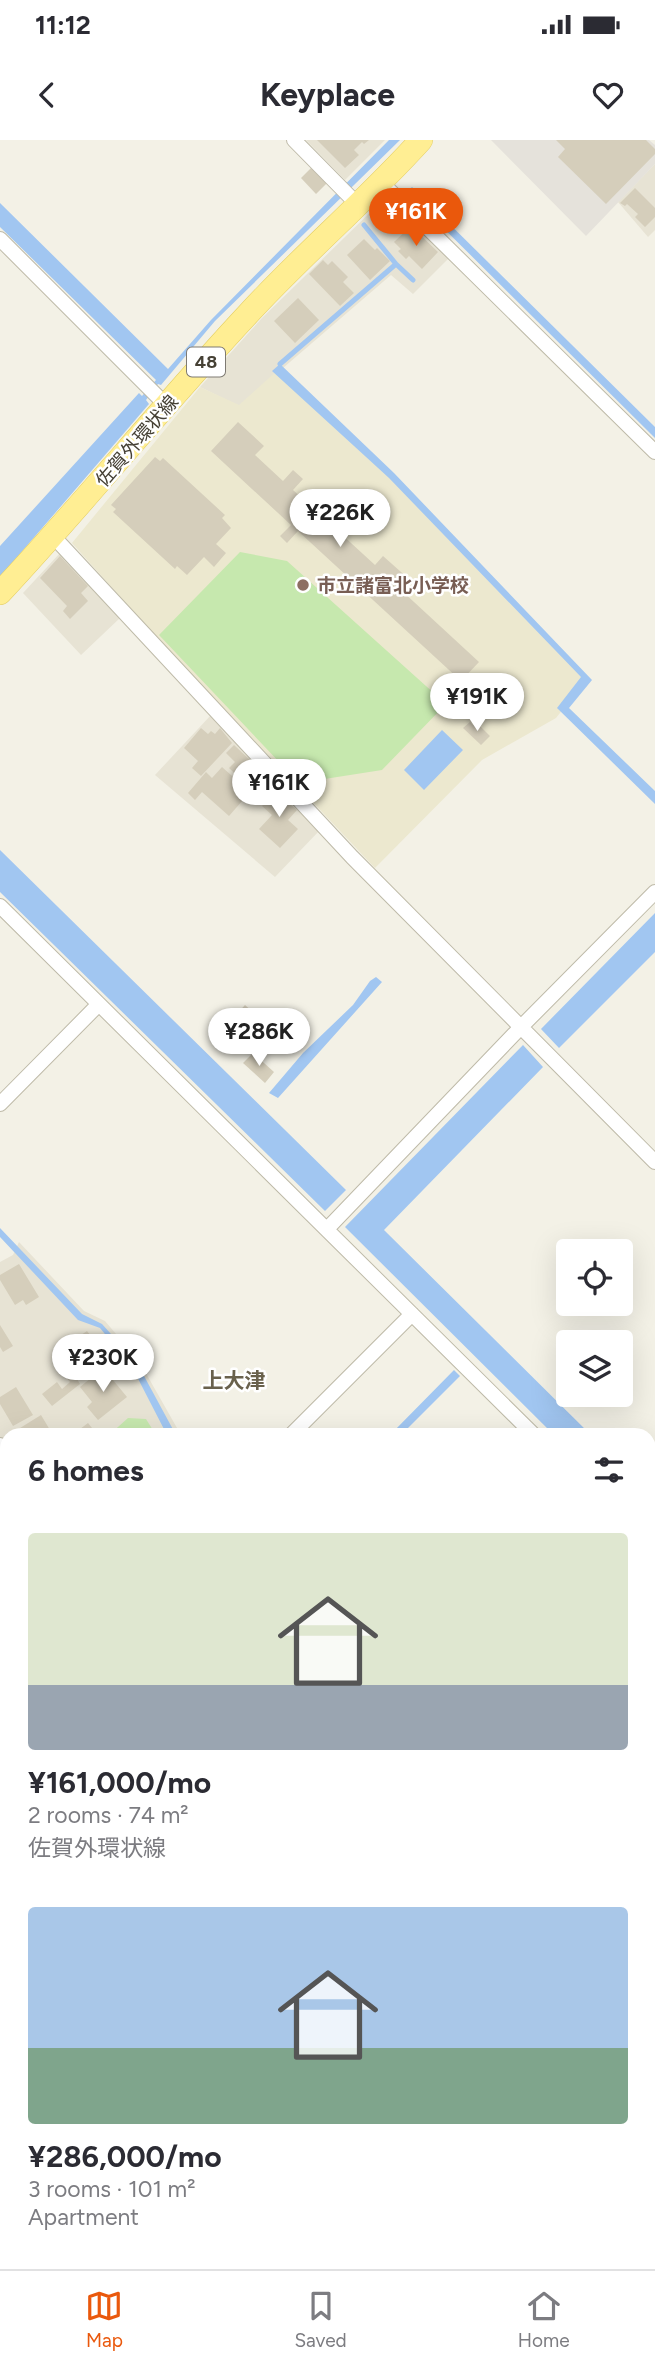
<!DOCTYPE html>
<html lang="en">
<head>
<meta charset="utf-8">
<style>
	:root { --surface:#fff; --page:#f2f2f3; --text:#2b2b33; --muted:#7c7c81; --line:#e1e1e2; --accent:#ea580c }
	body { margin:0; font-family:Figtree,"Noto Sans JP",sans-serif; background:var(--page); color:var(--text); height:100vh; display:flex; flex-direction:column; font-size:26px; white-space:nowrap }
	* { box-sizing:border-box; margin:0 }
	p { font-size:23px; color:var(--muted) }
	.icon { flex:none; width:38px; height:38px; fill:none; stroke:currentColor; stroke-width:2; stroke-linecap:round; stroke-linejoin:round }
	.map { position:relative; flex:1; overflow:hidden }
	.drawer { position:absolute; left:0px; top:1288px; width:656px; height:842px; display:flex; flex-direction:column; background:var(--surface); border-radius:21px 21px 0 0; box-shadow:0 7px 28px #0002 }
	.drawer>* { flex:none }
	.fabs { position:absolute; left:556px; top:1099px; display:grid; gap:14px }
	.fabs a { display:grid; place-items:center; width:77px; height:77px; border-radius:7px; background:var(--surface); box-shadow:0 7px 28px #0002; font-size:35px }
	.price { position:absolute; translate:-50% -60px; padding:0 16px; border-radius:24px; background:#fff; color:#222; font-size:23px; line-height:46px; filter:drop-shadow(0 2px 4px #0008) }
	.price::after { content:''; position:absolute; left:50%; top:42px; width:21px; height:16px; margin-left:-10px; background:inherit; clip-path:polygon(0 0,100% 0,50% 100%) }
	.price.current { background:var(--accent); color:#fff }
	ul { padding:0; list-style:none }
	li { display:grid; align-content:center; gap:14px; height:371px; padding:0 28px }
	li span { display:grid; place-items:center; height:217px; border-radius:7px; color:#555 }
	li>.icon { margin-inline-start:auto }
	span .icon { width:126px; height:126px; fill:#fffc; stroke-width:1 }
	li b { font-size:30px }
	h2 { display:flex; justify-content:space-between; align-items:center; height:84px; padding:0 28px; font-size:30px }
	.status { display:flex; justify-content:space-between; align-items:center; height:49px; padding:0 35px; background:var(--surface); direction:ltr }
	.status svg { height:19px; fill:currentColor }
	header { display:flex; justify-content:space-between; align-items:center; height:91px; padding:0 28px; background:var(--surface); font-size:32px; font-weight:700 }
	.tabs { display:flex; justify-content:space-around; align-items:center; height:98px; border-top:2px solid var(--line); background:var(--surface); font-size:19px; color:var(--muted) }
	.tabs a { display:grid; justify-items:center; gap:4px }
	.tabs .current { color:var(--accent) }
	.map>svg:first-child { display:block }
	.residential { fill:#e7e3d4 }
	.industrial { fill:#e5e2db }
	.education { fill:#ece8cf }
	.green { fill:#c6e8ae }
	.water { fill:#a1c6f1 }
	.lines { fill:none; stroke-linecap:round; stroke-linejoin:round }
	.stream { stroke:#a1c6f1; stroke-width:5 }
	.building { fill:#d5cebb }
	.street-casing { stroke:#bebaa8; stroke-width:16 }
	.secondary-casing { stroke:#d4cb95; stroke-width:21 }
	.primary-casing { stroke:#e4ce62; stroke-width:24 }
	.street { stroke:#fff; stroke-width:14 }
	.secondary { stroke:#fff8c4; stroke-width:19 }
	.primary { stroke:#ffee93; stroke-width:23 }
	.education-dot { fill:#8d6e63; stroke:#fff; stroke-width:2.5 }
	.labels { text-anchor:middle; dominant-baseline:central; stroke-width:5; stroke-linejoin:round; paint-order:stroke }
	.shield { fill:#fff; stroke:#7e7a72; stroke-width:2 }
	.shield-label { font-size:18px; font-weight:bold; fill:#464135 }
	.street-label { font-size:19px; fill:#464135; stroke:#fff }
	.education-label { font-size:19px; font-weight:bold; fill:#785e54; stroke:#fff; text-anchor:start }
	.neighbourhood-label { font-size:21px; font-weight:bold; fill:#69614c; stroke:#fff }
</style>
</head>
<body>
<div class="status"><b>11:12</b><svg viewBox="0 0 49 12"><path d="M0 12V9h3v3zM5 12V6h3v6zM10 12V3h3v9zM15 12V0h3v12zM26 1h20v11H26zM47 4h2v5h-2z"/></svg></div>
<header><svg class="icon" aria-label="back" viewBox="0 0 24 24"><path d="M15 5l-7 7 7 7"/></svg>Keyplace<svg class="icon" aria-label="heart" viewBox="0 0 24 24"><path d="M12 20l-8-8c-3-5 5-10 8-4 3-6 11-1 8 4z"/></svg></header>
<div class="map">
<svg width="655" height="2129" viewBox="0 0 655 2129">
	<rect width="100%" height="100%" fill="#f3f1e6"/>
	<path class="residential" d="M306 0H385L345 40Z
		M655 24V90L648 97 618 62Z
		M387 56 450 117 413 154 391 135 239 266 200 247 262 178Z
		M60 413 120 478 81 515 23 453Z
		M211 575 320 690 275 737 155 635Z
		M19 1102 84 1171 105 1181 139 1221 181 1295H7V1521L0 1512V1122L13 1115Z
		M7 1584V1814L0 1808V1590Z"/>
	<path class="industrial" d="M491 0H649L655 5V24L586 96Z
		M7 2074V2123H113L117 2129H0V2083Z
		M193 2123H296L298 2125V2129H182Z"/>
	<path class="education" d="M279 229 391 337 587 539 556 578 482 620 375 728 148 488 72 403 200 247 239 265Z"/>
	<path class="green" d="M240 412 287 421 446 564 382 630 299 643 159 495Z
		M128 1278 146 1279 156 1295H109Z
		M0 1885 7 1892V2000L0 2009Z"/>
	<path class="water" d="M389 0H400L215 181 161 245 158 244 146 260 149 264 0 437V406L139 253 142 256 156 240 0 87V63L168 229 211 180Z
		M412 47 655 287V298L407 52Z
		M280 224 394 333 592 540 569 568 655 651V664L557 568 581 537 389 338 272 231Z
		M442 590 463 610 424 650 404 630Z
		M0 710 346 1050 325 1071 0 752Z
		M655 773V812L559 908 541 889Z
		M376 837 382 842 278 958 269 953 303 913 353 865 370 841Z
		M523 905 543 927 384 1090 591 1295H554L345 1087Z
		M0 1088 82 1174 102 1184 137 1223 176 1295H167L132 1227 100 1188 78 1180 0 1097Z
		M454 1230 460 1236 401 1295H390Z"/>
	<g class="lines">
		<path class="stream" d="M364 85 396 124
			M280 224 396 124 413 140"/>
	</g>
	<path class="building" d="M317 0H369L364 4 362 2 354 10 359 15 345 28Z
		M556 0H646L655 9V14L606 64 558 17 565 9Z
		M311 28 327 43 316 54 301 38Z
		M635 48 655 68V77L645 87 635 77 638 74 627 64 625 66 620 63Z
		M386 60 396 70 380 87 370 77Z
		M411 86 438 112 422 129 409 116 406 119 398 111 401 109 394 102Z
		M364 99 375 110 377 108 390 121 370 140 347 115Z
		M323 120 328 125 332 121 348 137 343 142 354 153 340 166 309 134Z
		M298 158 319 180 295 203 274 181Z
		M238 282 264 306 255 315 283 341 293 330 303 339 293 350 306 362 314 353 323 362 315 370 375 425 383 416 410 440 401 450 479 522 461 541 298 391 287 403 280 396 291 385 211 311Z
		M155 317 160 321 163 318 225 375 222 378 231 388 216 404 226 413 214 427 204 417 187 435 177 426 175 429 113 372 116 369 111 365Z
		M60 416 88 446 81 453 88 461 70 479 63 471 67 466 40 438Z
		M470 582 473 585 476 582 490 596 481 605 463 588Z
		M201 588 208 594 211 591 215 594 220 588 232 603 201 636 192 628 198 621 184 608Z
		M234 605 263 632 249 647 229 628 235 622 226 613Z
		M222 627 250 652 229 676 202 652 195 660 188 653 206 632 212 638Z
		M278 649 286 657 284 659 297 670 288 680 298 689 280 708 259 689 272 675 262 666Z
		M245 865 283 899 269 914 231 880Z
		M253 913 274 932 265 943 243 923Z
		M19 1124 39 1157 26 1165 23 1160 15 1165 0 1140V1135Z
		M0 1185 13 1206 3 1212 0 1207Z
		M87 1191 101 1209 91 1218 82 1207 88 1203 81 1195Z
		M73 1204 91 1228 77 1239 80 1244 52 1266 42 1254 57 1242 62 1249 70 1242 57 1226 61 1223 54 1214 62 1207 65 1210Z
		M103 1228 127 1257 98 1280 87 1267 92 1262 80 1247Z
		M16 1247 33 1275 13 1286 0 1264V1257Z
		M41 1275 53 1295H13L12 1293Z
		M88 1283 96 1293 93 1295H72Z
		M7 1414V1434L2 1437 0 1434V1419Z
		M0 1529 4 1533 7 1530V1578L0 1585Z
		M0 1643 7 1650V1659L3 1663 0 1659Z
		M0 1704 7 1712V1728L0 1735Z
		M5 1763 7 1765V1800L0 1793V1768Z
		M152 2123H172L176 2129H155Z
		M215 2123H247L252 2129H220Z"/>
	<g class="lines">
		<defs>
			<path id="street" d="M294 0 359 66
				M382 43 655 312
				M0 99 167 266
				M53 396 352 717 655 1022
				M0 766 534 1295
				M0 964 99 864
				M327 1089 520 888 655 752
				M291 1295 412 1174
				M0 1305 7 1321
				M7 1358C1 1367 1 1375 7 1385
				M649 1409 655 1414
				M0 1502 7 1511
				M0 1670 7 1664
				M631 2123 637 2129"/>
			<path id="secondary" d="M0 2060 7 2051
				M124 2123 127 2129"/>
			<path id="primary" d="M0 453C85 362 163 265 248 174 303 114 366 61 421 0
				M0 1839 7 1845
				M328 2123 335 2129"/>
		</defs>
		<use href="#street" class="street-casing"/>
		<use href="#secondary" class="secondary-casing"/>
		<use href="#primary" class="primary-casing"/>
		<use href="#street" class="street"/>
		<use href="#secondary" class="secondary"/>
		<use href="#primary" class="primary"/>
	</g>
	<circle class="education-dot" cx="303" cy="445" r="7"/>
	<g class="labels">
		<rect class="shield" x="187" y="207.5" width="38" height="29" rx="5"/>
		<g class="shield-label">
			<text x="206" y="222">48</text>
		</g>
		<g class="street-label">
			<text transform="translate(137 301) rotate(-49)">佐賀外環状線</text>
		</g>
		<g class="education-label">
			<text x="317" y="445">市立諸富北小学校</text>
		</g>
		<g class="neighbourhood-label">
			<text x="234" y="1240">上大津</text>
		</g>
	</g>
</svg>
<div class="fabs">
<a><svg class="icon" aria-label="locate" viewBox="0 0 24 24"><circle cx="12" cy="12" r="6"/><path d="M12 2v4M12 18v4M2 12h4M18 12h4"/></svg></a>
<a><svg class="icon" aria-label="layers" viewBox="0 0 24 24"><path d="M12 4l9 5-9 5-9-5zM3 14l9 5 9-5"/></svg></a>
</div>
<b class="price current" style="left:416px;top:108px">¥161K</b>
<b class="price" style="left:340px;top:409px">¥226K</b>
<b class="price" style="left:477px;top:593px">¥191K</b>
<b class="price" style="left:279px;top:679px">¥161K</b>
<b class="price" style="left:259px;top:928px">¥286K</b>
<b class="price" style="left:103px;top:1254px">¥230K</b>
<section class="drawer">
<h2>6 homes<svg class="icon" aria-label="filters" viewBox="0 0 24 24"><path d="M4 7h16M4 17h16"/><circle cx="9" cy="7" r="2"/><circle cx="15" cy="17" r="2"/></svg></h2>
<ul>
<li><span style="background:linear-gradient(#dfe7d0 70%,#9aa5b1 0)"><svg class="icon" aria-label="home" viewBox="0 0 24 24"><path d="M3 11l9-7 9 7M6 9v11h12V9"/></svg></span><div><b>¥161,000/mo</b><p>2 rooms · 74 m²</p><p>佐賀外環状線</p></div></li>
<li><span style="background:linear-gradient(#a9c7e8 65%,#7fa58c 0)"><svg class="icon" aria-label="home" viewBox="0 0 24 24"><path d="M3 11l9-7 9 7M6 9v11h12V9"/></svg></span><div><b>¥286,000/mo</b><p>3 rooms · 101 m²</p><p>Apartment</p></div></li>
</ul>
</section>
</div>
<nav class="tabs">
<a class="current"><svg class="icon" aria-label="map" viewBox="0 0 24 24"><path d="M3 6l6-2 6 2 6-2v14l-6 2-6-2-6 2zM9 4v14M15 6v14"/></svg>Map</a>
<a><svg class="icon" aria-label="saved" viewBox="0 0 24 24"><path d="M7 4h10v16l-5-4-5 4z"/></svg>Saved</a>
<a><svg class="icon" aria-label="home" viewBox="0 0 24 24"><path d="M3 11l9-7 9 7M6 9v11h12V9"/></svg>Home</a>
</nav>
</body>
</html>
